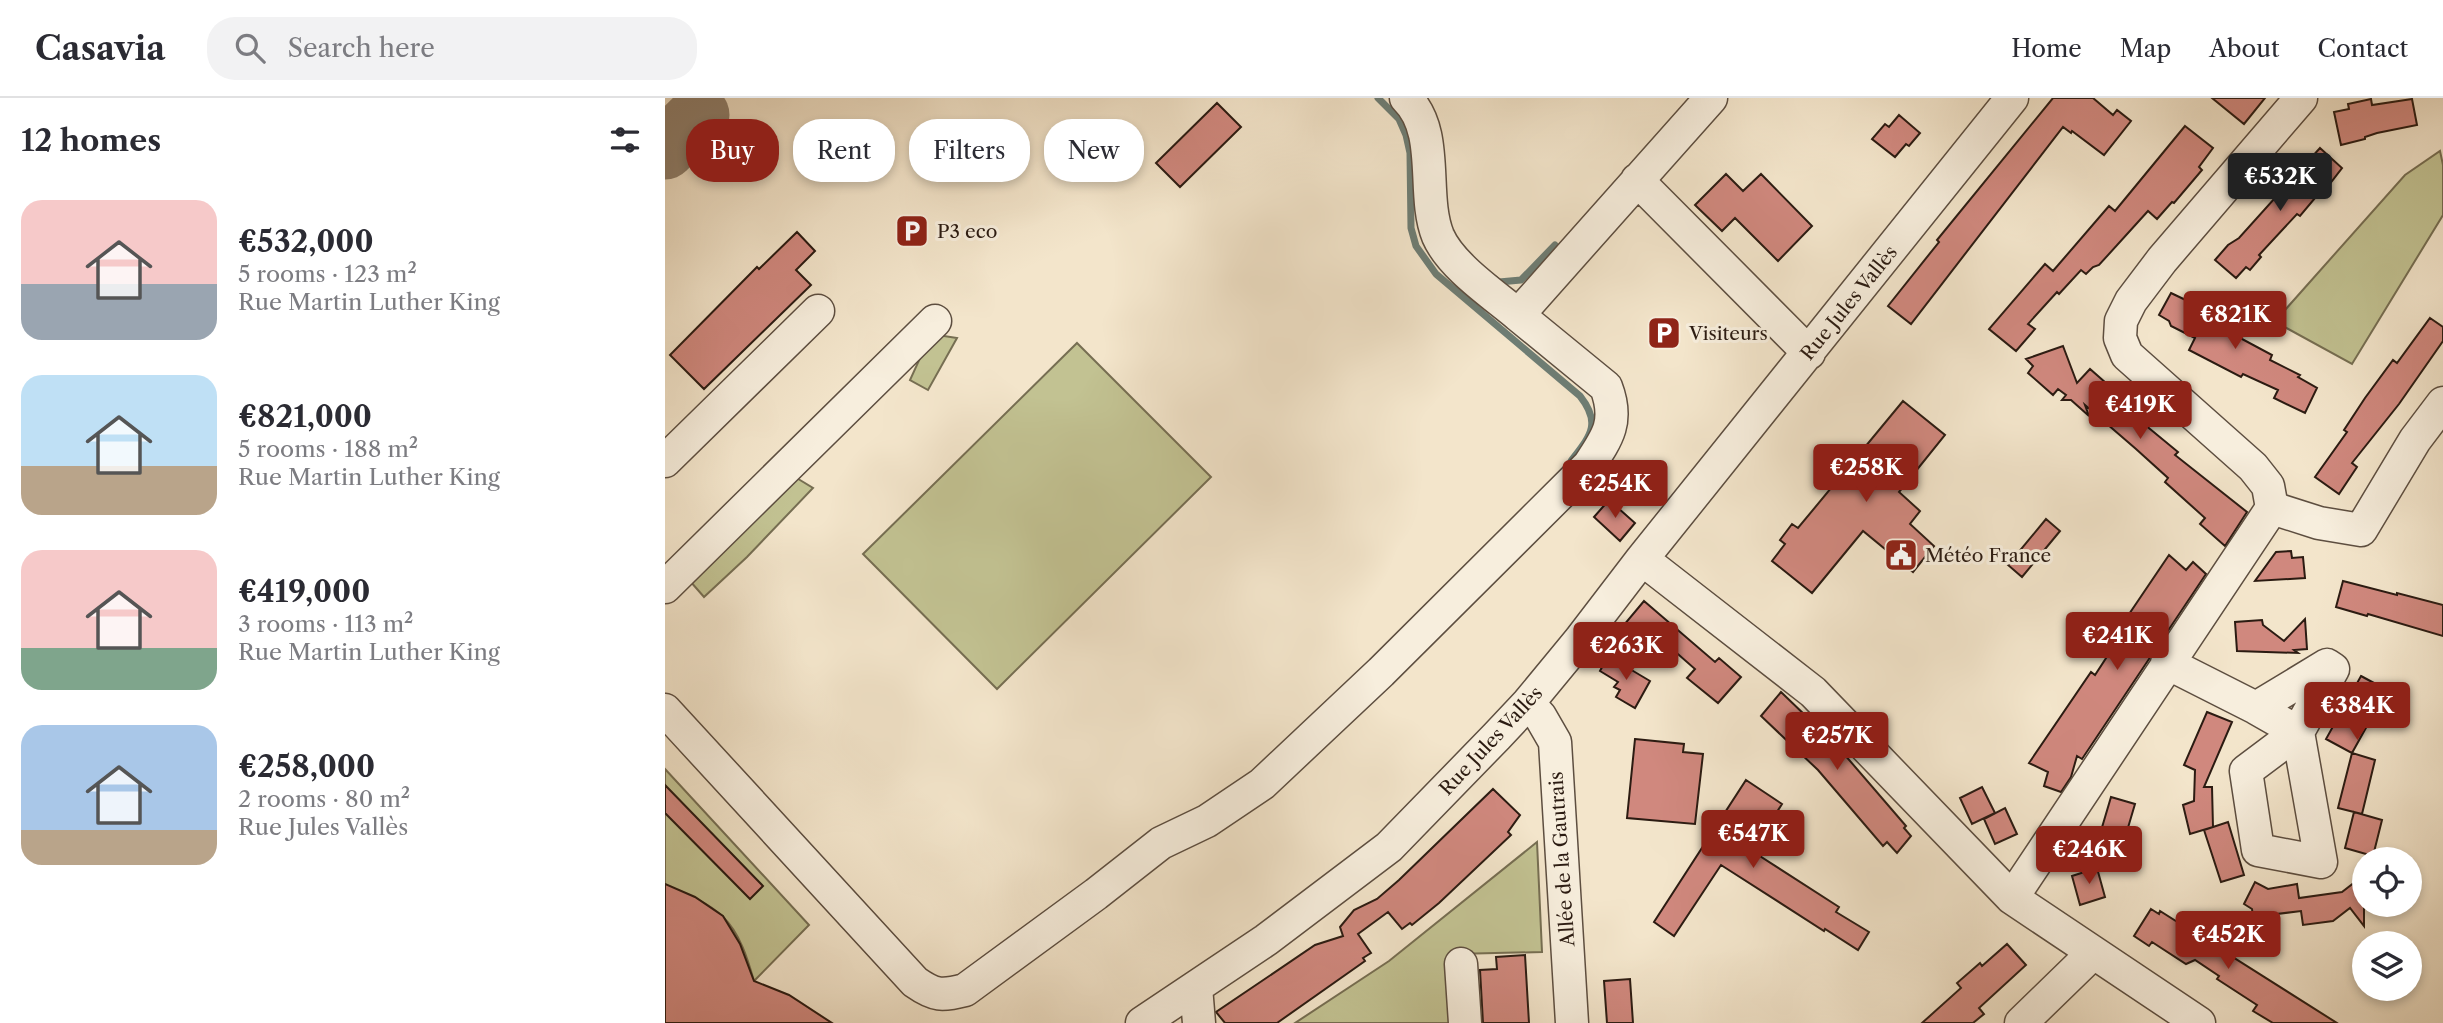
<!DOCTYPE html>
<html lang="en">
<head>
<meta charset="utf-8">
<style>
	:root { --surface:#fff; --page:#f2f2f3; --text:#2b2b33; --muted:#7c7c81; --line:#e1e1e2; --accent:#8f2418 }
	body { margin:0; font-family:"Libre Caslon Text",serif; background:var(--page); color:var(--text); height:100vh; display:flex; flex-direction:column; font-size:26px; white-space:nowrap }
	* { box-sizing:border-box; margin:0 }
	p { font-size:23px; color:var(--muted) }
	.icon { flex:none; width:38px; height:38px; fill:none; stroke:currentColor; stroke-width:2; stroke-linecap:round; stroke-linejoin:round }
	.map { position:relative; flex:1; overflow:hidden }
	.sheet { display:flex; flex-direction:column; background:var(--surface); width:665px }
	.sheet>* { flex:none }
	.hud { position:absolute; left:21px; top:21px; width:665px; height:63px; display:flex; gap:14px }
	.controls { position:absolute; left:1687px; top:749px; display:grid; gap:14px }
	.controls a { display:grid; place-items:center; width:70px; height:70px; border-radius:50%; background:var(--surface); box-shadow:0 4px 10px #0003; font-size:35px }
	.price { position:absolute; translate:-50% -60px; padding:0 16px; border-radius:7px; background:var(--accent); color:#fff; font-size:23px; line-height:46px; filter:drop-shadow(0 2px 4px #0008) }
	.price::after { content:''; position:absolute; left:50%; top:42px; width:21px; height:16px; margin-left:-10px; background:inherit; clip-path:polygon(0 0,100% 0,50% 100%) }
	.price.on { background:#222; color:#fff }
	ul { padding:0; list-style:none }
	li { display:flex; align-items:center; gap:21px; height:175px; padding:0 21px }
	li span { display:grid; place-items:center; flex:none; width:196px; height:140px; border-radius:21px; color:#555 }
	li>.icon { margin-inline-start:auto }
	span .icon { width:84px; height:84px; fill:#fffc; stroke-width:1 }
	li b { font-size:30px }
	h2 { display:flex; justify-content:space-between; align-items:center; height:84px; padding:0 21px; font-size:30px }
	.tag { padding:0 24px; border-radius:28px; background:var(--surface); box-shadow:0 4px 10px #0003; font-size:24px; line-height:63px }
	.tag.on { background:var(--accent); color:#fff }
	header { display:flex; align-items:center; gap:42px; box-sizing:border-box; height:98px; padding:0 35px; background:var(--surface); border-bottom:2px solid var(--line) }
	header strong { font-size:33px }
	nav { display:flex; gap:38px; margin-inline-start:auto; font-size:24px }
	.search { width:490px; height:63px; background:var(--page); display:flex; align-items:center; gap:18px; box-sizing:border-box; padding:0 24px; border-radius:28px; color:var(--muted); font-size:26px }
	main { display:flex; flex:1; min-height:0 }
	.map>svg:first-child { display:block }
	.green { fill:#c2c292; stroke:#766e52; stroke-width:2 }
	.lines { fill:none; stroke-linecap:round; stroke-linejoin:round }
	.stream { stroke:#6e7d74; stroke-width:7 }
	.taxiway { stroke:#8f806e; stroke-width:61 }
	.building { fill:#d0887e; stroke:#2b1b12; stroke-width:2 }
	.minor-casing { stroke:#5d4e40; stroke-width:35 }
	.minor { stroke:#f7eedd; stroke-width:32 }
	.labels { text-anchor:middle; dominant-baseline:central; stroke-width:6; stroke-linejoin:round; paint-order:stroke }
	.poi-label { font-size:19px; fill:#2b1b12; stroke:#f7eedd; text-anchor:start }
	.street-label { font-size:19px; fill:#2b1b12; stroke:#f7eedd }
</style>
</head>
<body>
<header>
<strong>Casavia</strong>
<div class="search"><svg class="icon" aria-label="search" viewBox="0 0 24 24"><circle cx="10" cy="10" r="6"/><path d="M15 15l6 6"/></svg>Search here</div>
<nav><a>Home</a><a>Map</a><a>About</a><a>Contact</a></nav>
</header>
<main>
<section class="sheet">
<h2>12 homes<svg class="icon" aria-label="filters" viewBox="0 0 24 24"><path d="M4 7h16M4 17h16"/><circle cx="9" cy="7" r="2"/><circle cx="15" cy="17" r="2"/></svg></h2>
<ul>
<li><span style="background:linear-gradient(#f6c9c9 60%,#9aa5b1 0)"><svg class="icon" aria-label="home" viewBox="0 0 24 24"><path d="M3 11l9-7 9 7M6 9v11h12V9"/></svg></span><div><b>€532,000</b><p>5 rooms · 123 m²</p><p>Rue Martin Luther King</p></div></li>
<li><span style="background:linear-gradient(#bfe0f5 65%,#b9a48a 0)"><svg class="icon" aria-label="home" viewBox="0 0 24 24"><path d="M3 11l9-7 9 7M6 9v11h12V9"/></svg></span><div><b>€821,000</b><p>5 rooms · 188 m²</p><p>Rue Martin Luther King</p></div></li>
<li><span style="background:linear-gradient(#f6c9c9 70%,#7fa58c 0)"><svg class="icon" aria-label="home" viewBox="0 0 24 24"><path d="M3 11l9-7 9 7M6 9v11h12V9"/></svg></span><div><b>€419,000</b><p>3 rooms · 113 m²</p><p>Rue Martin Luther King</p></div></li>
<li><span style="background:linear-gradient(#a9c7e8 75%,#b9a48a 0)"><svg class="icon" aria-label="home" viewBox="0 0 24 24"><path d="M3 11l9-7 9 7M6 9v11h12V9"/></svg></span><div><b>€258,000</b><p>2 rooms · 80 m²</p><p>Rue Jules Vallès</p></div></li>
</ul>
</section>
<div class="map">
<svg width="1778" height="925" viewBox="0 0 1778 925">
	<rect width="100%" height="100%" fill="#f3e5cb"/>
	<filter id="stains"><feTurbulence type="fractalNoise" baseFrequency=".00286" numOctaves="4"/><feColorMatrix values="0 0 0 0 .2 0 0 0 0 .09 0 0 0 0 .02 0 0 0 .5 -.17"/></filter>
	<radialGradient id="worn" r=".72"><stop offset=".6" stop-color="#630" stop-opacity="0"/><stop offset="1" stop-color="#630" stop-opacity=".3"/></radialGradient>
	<path class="green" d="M1775 53 1778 67V117L1687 266 1616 227 1620 212 1740 77Z
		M266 236 292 240 263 292 245 282Z
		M412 245 546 379 332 591 198 456Z
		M130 379 148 390 82 459 39 499 25 483Z
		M0 671 144 827 89 883C83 862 75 835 58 819 43 804 19 795 0 787Z
		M872 744 877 854 790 856 793 925H630L724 863Z"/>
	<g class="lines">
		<path class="stream" d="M713 0 734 21 741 37 745 55 746 130 751 148 771 176 915 298C937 326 925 338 906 363
			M830 181 834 184 856 182 890 147"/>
		<path class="taxiway" d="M0 51 34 17"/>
	</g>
	<path class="building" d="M1388 0H1428L1448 17 1452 12 1466 23 1439 57 1407 33 1406 35 1398 29 1246 226 1223 208 1274 144 1272 142Z
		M1547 0H1600L1579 26Z
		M1706 1 1707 7 1747 1 1752 27 1712 35 1700 39V41L1676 47 1669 14 1684 11 1683 6Z
		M552 5 576 29 515 89 491 65Z
		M1234 17 1255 35 1244 48 1241 46 1230 59 1207 41 1220 26 1224 29Z
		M1520 28 1548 50 1534 69 1537 72 1509 105 1507 104 1492 121 1483 113 1434 167 1428 169 1421 176 1416 172 1394 196 1392 194 1363 226 1370 231 1351 253 1324 231 1380 166 1388 173 1444 108 1450 113Z
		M1655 50 1677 70 1657 96 1655 94 1635 118 1632 116 1594 157 1596 159 1585 172 1581 169 1571 180 1550 162 1563 147 1574 140Z
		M1061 76 1078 93 1096 76 1147 128 1113 163 1070 120 1057 133 1030 107Z
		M132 134 150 153 131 172 146 187 39 291 5 257 92 169 94 171Z
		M1506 195 1571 226 1577 241 1607 257 1605 262 1635 277 1633 279 1652 290 1640 315 1609 300 1613 292 1578 276 1576 279 1524 252 1530 240 1506 228 1504 223 1494 217Z
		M1765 220 1778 229V243L1734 306 1687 365 1692 369 1674 396 1650 379 1682 334 1679 332 1700 300 1728 262 1732 265Z
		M1398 248 1412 285 1425 271 1441 285 1439 287 1462 312 1513 354 1510 357 1582 414 1560 448 1535 426 1540 420 1500 384 1503 380 1471 351 1420 307 1424 318 1406 302H1397L1401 297 1393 291 1388 297 1363 275 1368 268 1361 261Z
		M1238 303 1280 337 1234 394 1255 413 1245 426 1269 448 1248 474 1198 433 1147 495 1107 463 1120 446 1115 442 1127 426 1133 430Z
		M944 402 970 425 955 443 929 419Z
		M1381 421 1395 433 1357 479 1343 467Z
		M1626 453 1627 460 1638 459 1640 480 1590 483 1611 454Z
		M1504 457 1521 472 1528 464 1541 476 1417 661 1412 658 1406 679 1396 694 1379 688 1383 674 1364 665 1426 574 1430 577 1460 531 1456 528Z
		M1678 483 1732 497V495L1778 507V538L1703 516 1702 518 1671 509Z
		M979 503 1050 564 1054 560 1076 579 1053 605 1022 580 1030 571 998 543 997 546 981 533 974 541 958 528Z
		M1640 521 1642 551 1629 552 1633 555 1572 553 1570 524 1597 522 1598 527 1619 543Z
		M943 558 985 583 970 610 951 599 955 592 949 589 953 584 935 573Z
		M1696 578 1722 592 1687 655 1710 662 1697 716 1673 710 1687 655 1661 641Z
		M1116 594 1173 649 1241 728 1239 730 1246 738 1232 755 1222 744 1218 748 1153 672 1096 618Z
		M1542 614 1567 624 1539 689H1547L1548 729 1525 736 1518 707 1529 703 1530 672 1519 667Z
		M970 641 1019 646 1018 654 1038 656 1030 726 962 720Z
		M1081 682 1117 706 1087 753 1174 809 1171 814 1204 834 1193 852 1160 831 1159 833 1056 767 1009 838 989 824Z
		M0 687 98 788 85 801 0 715Z
		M1317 689 1330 715 1307 726 1295 700Z
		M828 691 855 717 843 734 846 737 774 805 747 827 745 825 737 831 723 814 693 836 706 855 698 860 700 863 612 925H560L551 914 650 847 678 838 675 829 689 812 712 801 734 782Z
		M1446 699 1470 706 1454 760 1430 753Z
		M1340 710 1352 736 1330 746 1319 721Z
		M1689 714 1717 722 1708 758 1680 750Z
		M1563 724 1579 777 1556 784 1539 732Z
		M1432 770 1440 799 1415 807 1407 778Z
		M1699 777V828L1685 810 1668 823 1638 827 1636 813 1588 819 1587 811 1579 806 1590 784 1603 791 1632 786 1634 800 1677 794Z
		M0 786 30 799 58 818 75 846 89 883 124 897 167 925H0Z
		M1486 811 1494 816 1495 813 1672 925H1608L1588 913 1592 907 1552 881 1554 878 1530 862 1521 866 1487 844 1484 848 1469 838Z
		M1342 846 1361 867 1314 910 1319 916 1308 925H1257L1296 890 1292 885 1315 865 1317 868Z
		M860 857 864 925H818L815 872 832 871 831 859Z
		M965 881 968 925H942L939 883Z"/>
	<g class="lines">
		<defs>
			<path id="minor" d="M741 0C776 34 756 96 773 138 786 168 828 196 853 217
				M972 82 1144 255
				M0 363 153 213
				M1607 410 1654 425 1696 432 1750 342 1778 305
				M977 461 1148 594 1347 800 1534 925
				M0 489 270 223
				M1502 565 1591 610 1633 634 1668 571 1662 567 1591 610
				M863 605 875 618 890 644 907 925
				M0 612 250 884C270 898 277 898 300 892L431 796 496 745 542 723 597 686 716 574 924 367C943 339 954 323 941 289L853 217 1046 0
				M1633 634 1656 764 1593 752 1581 673Z
				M1347 800 1607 410 1603 388 1588 369 1462 257 1455 240 1456 223 1466 203 1497 162 1636 0
				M796 866 800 925
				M531 889 534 925
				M477 925 601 842 724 749 832 638 863 605 915 542 977 461 1347 0
				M1356 925 1428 855"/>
		</defs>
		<use href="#minor" class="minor-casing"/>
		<use href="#minor" class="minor"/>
	</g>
	<defs>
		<symbol id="parking-square" viewBox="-11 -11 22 22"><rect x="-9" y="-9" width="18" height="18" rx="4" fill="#8f2418" stroke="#f7eedd"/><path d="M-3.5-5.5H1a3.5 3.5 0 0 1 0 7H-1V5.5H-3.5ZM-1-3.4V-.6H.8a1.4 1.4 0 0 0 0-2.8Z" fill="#fff"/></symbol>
		<symbol id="civic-square" viewBox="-11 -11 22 22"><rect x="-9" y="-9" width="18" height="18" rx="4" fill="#8f2418" stroke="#f7eedd"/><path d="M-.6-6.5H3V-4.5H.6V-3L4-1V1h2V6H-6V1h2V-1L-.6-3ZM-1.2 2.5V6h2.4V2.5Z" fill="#fff"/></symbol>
	</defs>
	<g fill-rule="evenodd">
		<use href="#parking-square" x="228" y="114" width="38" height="38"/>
		<use href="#parking-square" x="980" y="216" width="38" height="38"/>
		<use href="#civic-square" x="1217" y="438" width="38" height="38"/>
	</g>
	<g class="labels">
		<g class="poi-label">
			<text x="272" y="133">P3 eco</text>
			<text x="1024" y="235">Visiteurs</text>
			<text x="1260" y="457">Météo France</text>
		</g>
		<g class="street-label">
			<text transform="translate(1184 205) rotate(-51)">Rue Jules Vallès</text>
			<text transform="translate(826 643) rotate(-47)">Rue Jules Vallès</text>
			<text transform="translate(897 761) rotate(-94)">Allée de la Gautrais</text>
		</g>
	</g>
	<rect width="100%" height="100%" filter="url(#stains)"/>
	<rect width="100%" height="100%" fill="url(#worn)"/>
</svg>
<div class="controls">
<a><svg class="icon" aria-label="locate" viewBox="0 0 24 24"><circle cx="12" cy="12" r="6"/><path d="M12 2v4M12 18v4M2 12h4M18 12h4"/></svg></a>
<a><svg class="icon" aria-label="layers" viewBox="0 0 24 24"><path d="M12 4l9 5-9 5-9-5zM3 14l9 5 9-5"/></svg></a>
</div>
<b class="price on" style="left:1615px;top:115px">€532K</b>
<b class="price" style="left:1570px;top:253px">€821K</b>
<b class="price" style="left:1475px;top:343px">€419K</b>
<b class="price" style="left:1201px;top:406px">€258K</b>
<b class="price" style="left:950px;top:422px">€254K</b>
<b class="price" style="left:1452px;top:574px">€241K</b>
<b class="price" style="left:961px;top:584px">€263K</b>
<b class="price" style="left:1692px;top:644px">€384K</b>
<b class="price" style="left:1172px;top:674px">€257K</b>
<b class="price" style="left:1088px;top:772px">€547K</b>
<b class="price" style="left:1424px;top:788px">€246K</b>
<b class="price" style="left:1563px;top:873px">€452K</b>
<div class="hud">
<a class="tag on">Buy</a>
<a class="tag">Rent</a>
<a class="tag">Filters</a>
<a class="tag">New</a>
</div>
</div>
</main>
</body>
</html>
